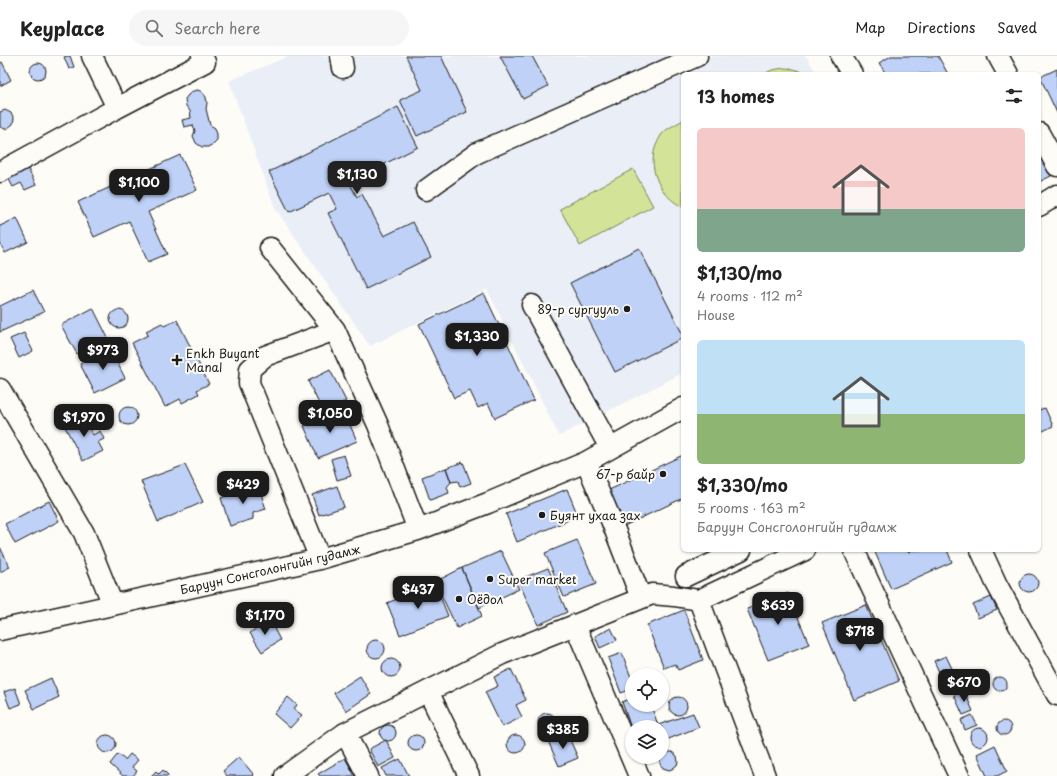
<!DOCTYPE html>
<html lang="en">
<head>
<meta charset="utf-8">
<style>
	:root { --surface:#fff; --page:#f6f6f6; --text:#222; --muted:#767676; --line:#e0e0e0; --accent:#1c1c1c }
	body { margin:0; font-family:"Playpen Sans",sans-serif; background:var(--page); color:var(--text); height:100vh; display:flex; flex-direction:column; font-size:15px; white-space:nowrap }
	* { box-sizing:border-box; margin:0 }
	p { font-size:13px; color:var(--muted) }
	.icon { flex:none; width:22px; height:22px; fill:none; stroke:currentColor; stroke-width:2; stroke-linecap:round; stroke-linejoin:round }
	.map { position:relative; flex:1; overflow:hidden }
	.sheet { position:absolute; left:681px; top:16px; width:360px; height:480px; display:flex; flex-direction:column; background:var(--surface); border-radius:6px; box-shadow:0 1px 3px #0004 }
	.sheet>* { flex:none }
	.tools { position:absolute; left:625px; top:612px; display:grid; gap:8px }
	.tools a { display:grid; place-items:center; width:44px; height:44px; border-radius:50%; background:var(--surface); box-shadow:0 1px 3px #0004; font-size:20px }
	.price { position:absolute; translate:-50% -34px; padding:0 9px; border-radius:8px; background:var(--accent); color:#fff; font-size:13px; line-height:26px; filter:drop-shadow(0 1px 2px #0008) }
	.price::after { content:''; position:absolute; left:50%; top:24px; width:12px; height:9px; margin-left:-6px; background:inherit; clip-path:polygon(0 0,100% 0,50% 100%) }
	.price.on { background:#222; color:#fff }
	ul { padding:0; list-style:none }
	li { display:grid; align-content:center; gap:8px; height:212px; padding:0 16px }
	li span { display:grid; place-items:center; height:124px; border-radius:6px; color:#555 }
	li>.icon { margin-inline-start:auto }
	span .icon { width:72px; height:72px; fill:#fffc; stroke-width:1 }
	li b { font-size:17px }
	h2 { display:flex; justify-content:space-between; align-items:center; height:48px; padding:0 16px; font-size:17px }
	header { display:flex; align-items:center; gap:24px; box-sizing:border-box; height:56px; padding:0 20px; background:var(--surface); border-bottom:1px solid var(--line) }
	header strong { font-size:19px }
	nav { display:flex; gap:22px; margin-inline-start:auto; font-size:14px }
	.search { width:280px; height:36px; background:var(--page); display:flex; align-items:center; gap:10px; box-sizing:border-box; padding:0 14px; border-radius:22px; color:var(--muted); font-size:15px }
	.map>svg:first-child { display:block }
	.built { fill:#eaeff7 }
	.green { fill:#d3e498; stroke:#78805a }
	.building { fill:#bfd1f7; stroke:#1c1c1c }
	.lines { fill:none; stroke-linecap:round; stroke-linejoin:round }
	.minor-casing { stroke:#1c1c1c; stroke-width:23 }
	.minor { stroke:#fdfcf7; stroke-width:20 }
	.poi-dot { fill:#1c1c1c; stroke:#fdfcf7; stroke-width:1.5 }
	.labels { text-anchor:middle; dominant-baseline:central; stroke-width:4; stroke-linejoin:round; paint-order:stroke }
	.poi-label { font-size:12px; fill:#1c1c1c; stroke:#fdfcf7; text-anchor:start }
	.street-label { font-size:12px; fill:#1c1c1c; stroke:#fdfcf7 }
</style>
</head>
<body>
<header>
<strong>Keyplace</strong>
<div class="search"><svg class="icon" aria-label="search" viewBox="0 0 24 24"><circle cx="10" cy="10" r="6"/><path d="M15 15l6 6"/></svg>Search here</div>
<nav><a>Map</a><a>Directions</a><a>Saved</a></nav>
</header>
<div class="map">
<svg width="1057" height="720" viewBox="0 0 1057 720">
	<rect width="100%" height="100%" fill="#fdfcf7"/>
	<filter id="ink" filterUnits="userSpaceOnUse"><feTurbulence type="fractalNoise" baseFrequency=".025" numOctaves="2"/><feDisplacementMap in="SourceGraphic" scale="8" xChannelSelector="R" yChannelSelector="G"/><feConvolveMatrix kernelMatrix="1 2 1 2 8 2 1 2 1" color-interpolation-filters="sRGB"/></filter>
	<g filter="url(#ink)">
		<path class="built" d="M289 0H806L817 18H683V317L559 380 487 233 370 290 275 152 229 25Z"/>
		<path class="green" d="M784 12 794 13 807 18H764L772 14Z
			M683 64V151C661 141 648 115 655 92 657 87 659 82 662 78 667 72 677 68 683 64Z
			M633 113 653 150 580 190 560 153Z"/>
		<path class="building" d="M67 0H70L74 11 69 13 64 1Z
			M406 0H441L467 56 417 80 400 44 422 34Z
			M500 0H532L548 30 523 43Z
			M891 0H938L948 18H886L879 7Z
			M2 6 11 24 0 30V7Z
			M30 15a8 8 0 1 1 16 0a8 8 0 1 1-16 0Z
			M1057 13V57L1040 21Z
			M198 34 202 36 206 41 207 47 206 53 210 69 215 72 217 78V84L213 88 208 91H202L196 87 193 80 195 75 193 69 184 71 182 64 191 62 190 55 186 50 185 43 188 39 193 35Z
			M398 51 418 91 349 126 357 141 362 138 384 180 413 166 431 201 366 233 328 157 337 153 329 137 289 156 269 116Z
			M5 54 11 57 14 62 13 68 8 72 5 73 0 71V56Z
			M1039 96 1051 120 1039 126Z
			M180 99 197 134 148 156 167 198 148 206 129 165 94 181 78 146Z
			M26 109 36 129 25 134 21 127 13 131 6 118Z
			M17 162 28 186 5 197 0 187V170Z
			M639 192 683 279V282L615 316 570 227Z
			M33 234 44 256 0 276V250Z
			M484 237 534 344 495 362 488 347 478 352 470 335 454 342 419 268Z
			M93 252 108 282 77 298 61 269Z
			M110 263a9 9 0 1 1 18 0a9 9 0 1 1-18 0Z
			M177 264 209 328 197 334 199 338 182 347 180 343 165 351 132 287 148 279 146 275 162 267 164 270Z
			M24 277 33 295 19 302 10 283Z
			M110 292 125 322 95 337 80 308Z
			M330 314 346 345 323 356 308 325Z
			M119 360a9 9 0 1 1 18 0a9 9 0 1 1-18 0Z
			M1045 352 1053 370 1039 377V354Z
			M343 353 357 385 318 402 304 370Z
			M83 359 93 379 100 375 104 383 98 386 103 395 83 405 64 369Z
			M344 399 351 420 337 424 331 403Z
			M683 399V442L622 471 605 436Z
			M463 406 471 427 460 431 458 425 451 426 446 412Z
			M185 409 203 446 158 466 141 425Z
			M446 412 451 426 447 431 449 437 430 444 422 421Z
			M258 429 266 453 253 457V463L230 470 221 442Z
			M337 430 344 451 319 459 312 439Z
			M567 433 578 460 517 486 506 458Z
			M49 445 59 465 15 488 5 468Z
			M577 484 596 528 564 541 545 497Z
			M0 491 10 511 0 516Z
			M874 494H908V496L912 494H947L952 506 891 533Z
			M501 495 519 533 479 552 462 512Z
			M462 512 482 560 457 572 435 526Z
			M548 512 567 556 538 569 518 524Z
			M1020 527a9 9 0 1 1 18 0a9 9 0 1 1-18 0Z
			M435 528 448 560 400 579 387 547Z
			M788 537 809 588 768 604 747 553Z
			M991 541 997 554 978 562 973 549Z
			M866 549 899 625 854 644 822 567Z
			M684 554 703 604 678 614 675 608 664 612 647 569Z
			M269 563 280 584 262 596 250 577Z
			M611 572 617 584 600 592 595 580Z
			M367 593a9 9 0 1 1 18 0a9 9 0 1 1-18 0Z
			M622 597 632 624V633L621 637 608 602Z
			M946 600 958 625 946 631 934 605Z
			M382 612a9 9 0 1 1 18 0a9 9 0 1 1-18 0Z
			M511 613 526 644 516 649 522 661 502 671 485 636 498 630 494 621Z
			M360 620 371 638 346 655 334 637Z
			M993 628a7 7 0 1 1 14 0a7 7 0 1 1-14 0Z
			M51 622 59 641 34 653 25 634Z
			M15 632 21 648 10 652 4 636Z
			M964 635 973 655 963 659 954 639Z
			M669 650a9 9 0 1 1 18 0a9 9 0 1 1-18 0Z
			M288 641 297 649 294 653 302 659 290 672 274 658Z
			M632 642V649H651L658 669 652 671H632V675L622 646Z
			M538 666a9 9 0 1 1 18 0a9 9 0 1 1-18 0Z
			M693 657 699 671 666 684 662 677V671H659L658 669Z
			M972 659 977 669 965 674 961 664Z
			M997 672a7 7 0 1 1 14 0a7 7 0 1 1-14 0Z
			M380 677a8 8 0 1 1 16 0a8 8 0 1 1-16 0Z
			M970 681a9 9 0 1 1 18 0a9 9 0 1 1-18 0Z
			M567 677 578 702 559 710 548 685Z
			M507 688a9 9 0 1 1 18 0a9 9 0 1 1-18 0Z
			M98 688a9 9 0 1 1 18 0a9 9 0 1 1-18 0Z
			M408 687a8 8 0 1 1 16 0a8 8 0 1 1-16 0Z
			M386 684 395 702 378 711 369 693Z
			M995 689 1007 715 997 720H987L977 698Z
			M666 696H672L677 700 678 706 677 709 672 713 669 714 663 712 660 708V702L662 701V699L663 697Z
			M118 698 125 704 130 698 138 704 132 711 137 715 133 720H123L110 708Z
			M239 701 254 719 253 720H227L223 715Z
			M345 702 355 720H320L318 718Z
			M400 703 409 720H386L382 712Z
			M163 714 169 720H151L156 715 159 718Z"/>
		<g class="lines">
			<defs>
				<path id="minor" d="M341 0 343 12
					M841 0 852 18
					M998 0 1008 18
					M117 52 205 6 202 0
					M1039 77 1057 110
					M0 116 117 52 92 0
					M426 134 477 97 697 0
					M1039 150 1057 139
					M270 192 335 274 378 369 418 474
					M532 249 610 392
					M0 333 84 477 113 549
					M586 406 611 464 641 542
					M854 494 959 720
					M981 494 996 527 1057 639
					M320 503 249 327 250 313 265 300 335 274
					M686 520 741 494
					M699 544 765 720
					M575 569 639 720
					M0 574 320 503 418 474 488 447 586 406 683 352
					M428 635 469 720
					M345 677 368 720
					M285 720 345 677 502 598 575 569 652 538 674 540 699 544 805 494"/>
			</defs>
			<use href="#minor" class="minor-casing"/>
			<use href="#minor" class="minor"/>
		</g>
	</g>
	<g class="poi-dot">
		<circle cx="627" cy="253" r="4"/>
		<path d="M175 298h4v4h4v4h-4v4h-4v-4h-4v-4h4z"/>
		<circle cx="663" cy="418" r="4"/>
		<circle cx="542" cy="459" r="4"/>
		<circle cx="490" cy="523" r="4"/>
		<circle cx="459" cy="543" r="4"/>
	</g>
	<g class="labels">
		<g class="poi-label">
			<text x="619" y="253" text-anchor="end">89-р сургууль</text>
			<text x="186" y="297">Enkh Buyant<tspan x="186" dy="14">Manal</tspan></text>
			<text x="655" y="418" text-anchor="end">67-р байр</text>
			<text x="550" y="459">Буянт ухаа зах</text>
			<text x="498" y="523">Super market</text>
			<text x="467" y="543">Оёдол</text>
		</g>
		<g class="street-label">
			<text transform="translate(270 513) rotate(-13)">Баруун Сонсголонгийн гудамж</text>
		</g>
	</g>
</svg>
<div class="tools">
<a><svg class="icon" aria-label="locate" viewBox="0 0 24 24"><circle cx="12" cy="12" r="6"/><path d="M12 2v4M12 18v4M2 12h4M18 12h4"/></svg></a>
<a><svg class="icon" aria-label="layers" viewBox="0 0 24 24"><path d="M12 4l9 5-9 5-9-5zM3 14l9 5 9-5"/></svg></a>
</div>
<b class="price on" style="left:357px;top:139px">$1,130</b>
<b class="price" style="left:139px;top:147px">$1,100</b>
<b class="price" style="left:477px;top:301px">$1,330</b>
<b class="price" style="left:103px;top:315px">$973</b>
<b class="price" style="left:330px;top:378px">$1,050</b>
<b class="price" style="left:84px;top:382px">$1,970</b>
<b class="price" style="left:243px;top:449px">$429</b>
<b class="price" style="left:418px;top:554px">$437</b>
<b class="price" style="left:778px;top:570px">$639</b>
<b class="price" style="left:265px;top:580px">$1,170</b>
<b class="price" style="left:860px;top:596px">$718</b>
<b class="price" style="left:964px;top:647px">$670</b>
<b class="price" style="left:563px;top:694px">$385</b>
<section class="sheet">
<h2>13 homes<svg class="icon" aria-label="filters" viewBox="0 0 24 24"><path d="M4 7h16M4 17h16"/><circle cx="9" cy="7" r="2"/><circle cx="15" cy="17" r="2"/></svg></h2>
<ul>
<li><span style="background:linear-gradient(#f6c9c9 65%,#7fa58c 0)"><svg class="icon" aria-label="home" viewBox="0 0 24 24"><path d="M3 11l9-7 9 7M6 9v11h12V9"/></svg></span><div><b>$1,130/mo</b><p>4 rooms · 112 m²</p><p>House</p></div></li>
<li><span style="background:linear-gradient(#bfe0f5 60%,#8fb573 0)"><svg class="icon" aria-label="home" viewBox="0 0 24 24"><path d="M3 11l9-7 9 7M6 9v11h12V9"/></svg></span><div><b>$1,330/mo</b><p>5 rooms · 163 m²</p><p>Баруун Сонсголонгийн гудамж</p></div></li>
</ul>
</section>
</div>
</body>
</html>
